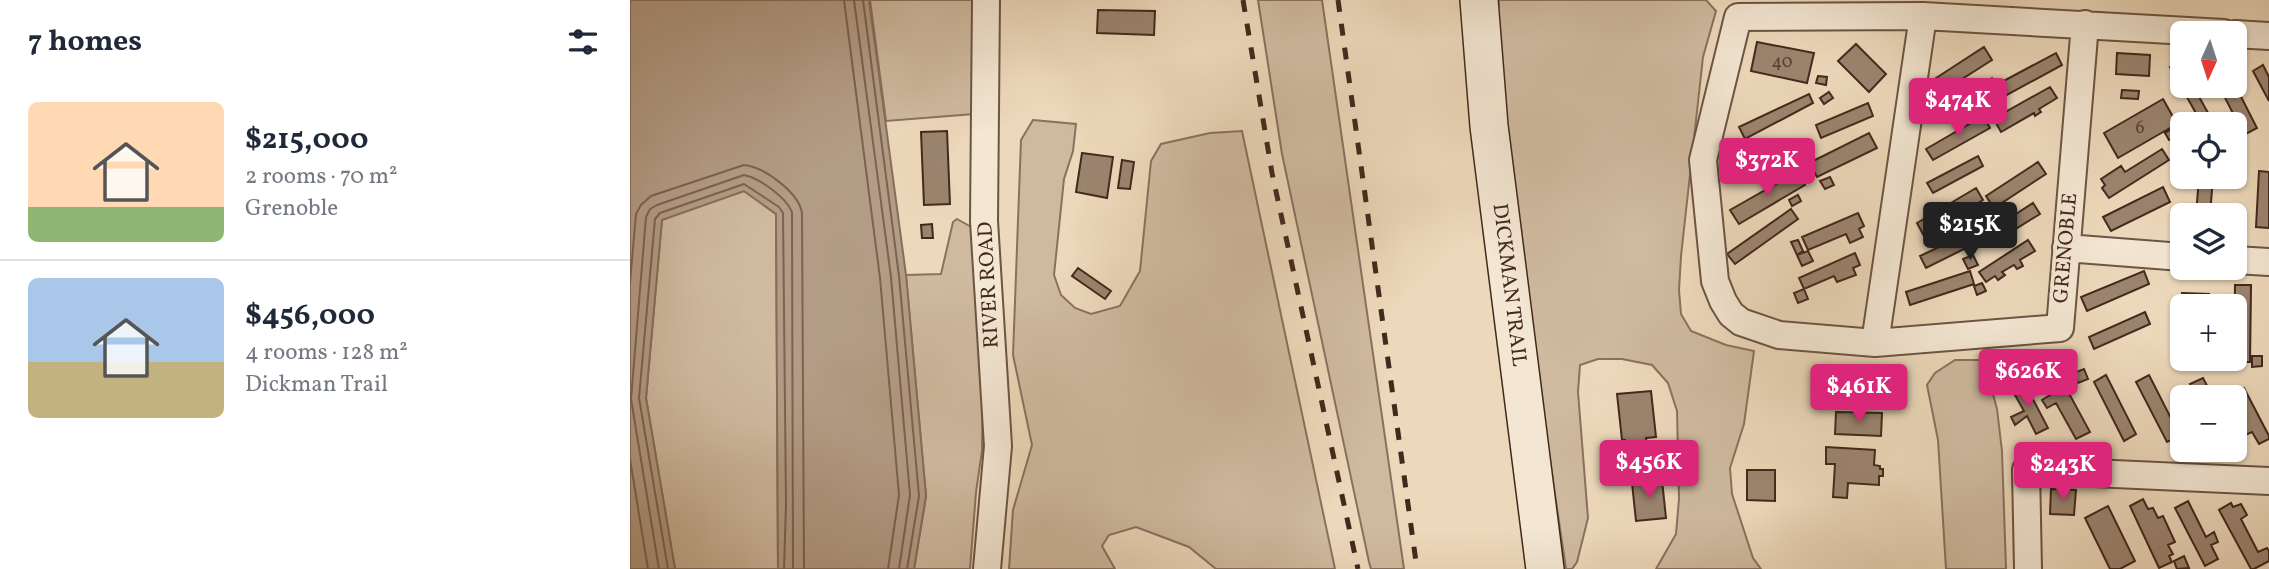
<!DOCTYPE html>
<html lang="en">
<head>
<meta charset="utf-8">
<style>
	:root { --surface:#fff; --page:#f6f6f7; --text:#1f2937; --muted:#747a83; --line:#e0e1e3; --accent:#db2777 }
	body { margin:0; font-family:Vollkorn,serif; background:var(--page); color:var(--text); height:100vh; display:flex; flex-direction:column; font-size:26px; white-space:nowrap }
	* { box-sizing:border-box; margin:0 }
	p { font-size:23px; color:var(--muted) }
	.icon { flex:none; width:38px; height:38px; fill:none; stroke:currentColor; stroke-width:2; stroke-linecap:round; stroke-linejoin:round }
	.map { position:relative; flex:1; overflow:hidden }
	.drawer { display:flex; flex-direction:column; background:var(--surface); width:630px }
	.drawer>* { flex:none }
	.needle { width:46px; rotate:183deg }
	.controls { position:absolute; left:1540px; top:21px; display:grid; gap:14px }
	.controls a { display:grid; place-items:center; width:77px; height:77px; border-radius:10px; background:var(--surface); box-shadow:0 2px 5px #0004; font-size:35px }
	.price { position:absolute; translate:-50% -60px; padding:0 16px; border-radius:7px; background:var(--accent); color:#fff; font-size:23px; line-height:46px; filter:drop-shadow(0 2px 4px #0008) }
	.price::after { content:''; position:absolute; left:50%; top:42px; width:21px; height:16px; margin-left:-10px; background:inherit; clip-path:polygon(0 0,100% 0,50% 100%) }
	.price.current { background:#222; color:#fff }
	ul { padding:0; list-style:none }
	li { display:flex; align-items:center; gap:21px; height:175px; padding:0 28px }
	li+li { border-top:2px solid var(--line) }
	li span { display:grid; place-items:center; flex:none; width:196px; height:140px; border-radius:10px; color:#555 }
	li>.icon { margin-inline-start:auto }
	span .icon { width:84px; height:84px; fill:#fffc; stroke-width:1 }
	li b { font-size:30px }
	h2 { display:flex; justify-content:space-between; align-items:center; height:84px; padding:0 28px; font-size:30px }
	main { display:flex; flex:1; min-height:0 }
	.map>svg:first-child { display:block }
	.green { fill:#cfba9f; stroke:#89715e; stroke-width:2 }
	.water { fill:#b39c85; stroke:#866e5b; stroke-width:2 }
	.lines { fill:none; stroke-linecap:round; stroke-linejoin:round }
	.shore { stroke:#7b6251; stroke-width:2 }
	.building { fill:#9b846f; stroke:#43281d; stroke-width:2 }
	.street-casing { stroke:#6d5444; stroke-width:30 }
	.secondary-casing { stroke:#43281d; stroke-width:40 }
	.street { stroke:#f3e6d2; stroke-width:26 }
	.secondary { stroke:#f3e6d2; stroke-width:37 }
	.rail { stroke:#43281d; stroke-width:5; stroke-dasharray:12 12; stroke-linecap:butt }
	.labels { text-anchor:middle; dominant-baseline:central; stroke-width:7; stroke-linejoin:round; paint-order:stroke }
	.number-label { font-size:18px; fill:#593f32 }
	.street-label { font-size:21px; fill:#43281d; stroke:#f3e6d2 }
</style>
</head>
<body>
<main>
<section class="drawer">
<h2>7 homes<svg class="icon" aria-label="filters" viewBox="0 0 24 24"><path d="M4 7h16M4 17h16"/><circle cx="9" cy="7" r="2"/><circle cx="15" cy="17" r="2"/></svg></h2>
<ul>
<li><span style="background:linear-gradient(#ffd9b3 75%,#8fb573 0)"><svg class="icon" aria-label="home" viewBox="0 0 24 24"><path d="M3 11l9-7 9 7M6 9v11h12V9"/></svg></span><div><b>$215,000</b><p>2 rooms · 70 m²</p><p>Grenoble</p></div></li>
<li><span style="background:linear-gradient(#a9c7e8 60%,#c2b280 0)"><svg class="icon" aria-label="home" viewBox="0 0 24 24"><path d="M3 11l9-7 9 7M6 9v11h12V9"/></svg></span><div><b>$456,000</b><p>4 rooms · 128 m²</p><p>Dickman Trail</p></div></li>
</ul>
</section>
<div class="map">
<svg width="1639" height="569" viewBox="0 0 1639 569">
	<rect width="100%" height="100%" fill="#ecd8ba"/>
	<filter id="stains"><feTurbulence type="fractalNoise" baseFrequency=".00286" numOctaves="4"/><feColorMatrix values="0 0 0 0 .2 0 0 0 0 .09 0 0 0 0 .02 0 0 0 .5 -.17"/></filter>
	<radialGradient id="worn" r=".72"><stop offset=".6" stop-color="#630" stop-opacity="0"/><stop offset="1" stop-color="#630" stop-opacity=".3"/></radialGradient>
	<path class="green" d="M240 0H342L344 114 256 121Z
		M628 0H692L774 569H741L739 562 652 154Z
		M869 0H1076L1086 11 1073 57 1051 256 1049 290 1051 314 1061 331 1096 345 1124 351 1114 424 1100 468 1102 494 1123 558 1131 569H1026L1046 534 1049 499 1047 411 1038 383 1022 365 992 359H968L950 365 948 392 958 518 947 562 942 569H936L881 196 868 15Z
		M403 120 446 124 443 151 434 179 424 275 431 295 445 308 461 314 490 306 510 271 521 161 531 144 580 133 612 131 705 569H586L559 547 506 527 479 535 472 546 485 569H379L383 510 402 445 383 355 391 140Z
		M114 191 146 214 148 569H45L16 398 32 219Z
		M327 219 345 229 353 378 352 451 346 492 340 569H284L296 496 276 275 311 274 323 222Z
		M1325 360H1354L1367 409 1372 451 1376 569H1316L1308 440 1297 385 1305 373Z"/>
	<path class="water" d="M0 0H239L276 275 296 496 284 569H148L146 214 114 191 32 220 16 398 45 569H0Z"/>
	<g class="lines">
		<path class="shore" d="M214 0 250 278 269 495 258 569
			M224 0 261 277 280 495 269 569
			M233 0 269 276 289 496 277 569
			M0 283 6 214 11 205 21 196 114 165C134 167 170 193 172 214L174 569
			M0 459 18 569
			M29 569 1 399 16 217 20 209 27 205 114 175C129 178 156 197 162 212L163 569
			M38 569 9 398 25 219 30 213 114 184 149 207 153 213 156 504 154 569"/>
	</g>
	<path class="building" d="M468 10 525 11 524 35 467 33Z
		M1127 42 1184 53 1177 83 1121 71Z
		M1226 44 1256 74 1239 92 1208 61Z
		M1354 47 1362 60 1310 93 1303 80Z
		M1426 53 1432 65 1375 96 1368 84Z
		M1487 53 1520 55 1519 76 1486 74Z
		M1550 62 1552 66V86H1563L1582 120 1572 124 1540 67Z
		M1633 65 1639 77V101L1623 71Z
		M1188 76 1197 77 1196 85 1186 83Z
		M1362 78 1366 84 1357 89 1359 94 1317 119 1311 109Z
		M1605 85 1627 128 1614 135 1589 86Z
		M1420 87 1427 98 1409 109 1411 112 1405 116 1404 113 1371 132 1366 123 1373 119 1370 115Z
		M1492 90 1509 91 1508 99 1491 98Z
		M1199 92 1203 98 1194 104 1190 98Z
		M1179 94 1183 103 1115 139 1109 127Z
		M1533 99 1547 124 1488 158 1474 133Z
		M1238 103 1243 116 1191 138 1186 125Z
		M1353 116 1360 128 1303 160 1296 149Z
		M1547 126 1552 133 1539 140 1535 133Z
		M317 131 320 204 294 205 291 132Z
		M1239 133 1247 148 1187 177 1179 163Z
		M1532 149 1539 160 1479 198 1472 188 1475 185 1471 179 1491 166 1495 172Z
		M452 153 483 157 477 198 446 192Z
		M1348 156 1353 166 1303 193 1297 183Z
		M492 160 504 162 500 189 488 188Z
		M1163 161 1167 167 1157 172 1154 165Z
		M1408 162 1416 174 1364 208 1356 196Z
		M1629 171 1639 172V228L1626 227Z
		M1167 172 1175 185 1109 224 1100 210Z
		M1200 177 1204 185 1195 189 1190 181Z
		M1569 177H1583L1580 215H1566Z
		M1533 187 1540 202 1481 231 1473 217Z
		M1346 188 1353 200 1294 236 1287 223Z
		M1168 195 1171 201 1162 206 1159 200Z
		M1403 203 1410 214 1358 246 1352 236Z
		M1161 209 1168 219 1105 264 1097 254Z
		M1364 212 1368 219 1360 224 1356 217Z
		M1228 213 1234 226 1229 229 1233 237 1220 243 1216 234 1178 250 1172 237Z
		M302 224 303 238H292L291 225Z
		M1332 236 1338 247 1296 268 1290 256Z
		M1168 240 1173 251 1167 255 1161 242Z
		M1398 240 1405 251 1390 260 1393 266 1387 269 1384 265 1372 272 1375 275 1368 280 1365 276 1356 282 1349 272Z
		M1178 251 1183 261 1172 266 1167 255Z
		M1225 253 1230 265 1223 268 1226 275 1207 282 1204 276 1174 289 1169 278Z
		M1343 255 1348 265 1338 269 1333 259Z
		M448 268 481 291 475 299 442 276Z
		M1340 271 1344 284 1280 305 1276 292Z
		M1514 271 1519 284 1457 311 1451 297Z
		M1352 283 1356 291 1347 295 1344 286Z
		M1605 285H1621L1620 362H1604Z
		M1174 289 1178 299 1168 303 1164 293Z
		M1552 293 1579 294V306H1552V354H1549Z
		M1515 312 1520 324 1464 349 1459 337Z
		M1622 356H1632V366L1622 367Z
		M1423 364 1460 432 1446 439 1426 403 1417 408 1412 400 1420 395 1408 373Z
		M1454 369 1458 379 1448 383 1444 373Z
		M1476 375 1506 434 1494 441 1464 382Z
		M1519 375 1550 436 1537 442 1506 382Z
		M1573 378 1583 397H1567L1560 384Z
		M1394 382 1418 428 1406 434 1397 416 1385 425 1381 417 1394 411 1381 388Z
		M1614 388 1639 436V439L1629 444 1622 432 1613 436 1607 424 1616 420 1603 394Z
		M1021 391 1026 437 1016 438 1018 458 1008 459 1007 455 997 456 995 440H992L987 394Z
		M1206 412 1252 413 1251 436 1205 434Z
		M1196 447 1245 450 1244 465 1250 466V469H1253V476H1249V485L1218 483 1217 498 1203 497 1205 464H1196Z
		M1117 470H1145V501L1117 500Z
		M1032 480 1036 518 1006 521 1002 483Z
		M1421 489 1446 490 1444 515 1420 514Z
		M1513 499 1518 509 1523 508 1528 518 1533 516 1545 542 1538 545 1543 554 1539 556 1542 562 1529 568 1500 506Z
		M1558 501 1576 537 1584 532 1588 542 1581 545 1588 559 1575 566 1545 508Z
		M1601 503 1603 507 1611 504 1617 515 1611 519 1628 552 1637 548 1639 551V561L1624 569H1621L1589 510Z
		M1478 506 1505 561 1490 569H1480L1455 518Z
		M1554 556 1559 568 1547 569 1544 561Z"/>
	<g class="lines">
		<defs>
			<path id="street" d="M356 0 354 221 368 446 357 569
				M1455 24 1430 328 1245 343 1149 335 1111 322 1101 314 1093 301 1085 281 1073 160 1108 17 1293 16 1594 33
				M1605 34 1639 36
				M1436 248 1552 257
				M1605 260 1639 262
				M1245 343 1293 16
				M1398 569 1396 470 1639 481"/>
			<path id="secondary" d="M849 0 859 126 915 569"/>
		</defs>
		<use href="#street" class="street-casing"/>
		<use href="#secondary" class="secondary-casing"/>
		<use href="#street" class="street"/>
		<use href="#secondary" class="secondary"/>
		<path class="rail" d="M613 0 642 173 728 569
			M708 0 787 569"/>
	</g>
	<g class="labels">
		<g class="number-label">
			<text x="1152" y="62">40</text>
			<text x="1510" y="128">6</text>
		</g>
		<g class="street-label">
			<text transform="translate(1436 248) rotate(-85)">GRENOBLE</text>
			<text transform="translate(359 285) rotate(-93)">RIVER ROAD</text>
			<text transform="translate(879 285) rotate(83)">DICKMAN TRAIL</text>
		</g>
	</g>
	<rect width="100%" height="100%" filter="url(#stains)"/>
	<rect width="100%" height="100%" fill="url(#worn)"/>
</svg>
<div class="controls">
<a><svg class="needle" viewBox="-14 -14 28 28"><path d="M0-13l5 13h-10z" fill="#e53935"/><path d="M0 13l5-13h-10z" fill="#747a83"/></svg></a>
<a><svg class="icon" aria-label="locate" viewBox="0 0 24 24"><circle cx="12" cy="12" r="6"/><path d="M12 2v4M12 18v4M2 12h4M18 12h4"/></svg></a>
<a><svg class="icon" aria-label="layers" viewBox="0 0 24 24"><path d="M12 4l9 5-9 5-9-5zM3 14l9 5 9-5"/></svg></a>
<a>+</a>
<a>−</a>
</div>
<b class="price" style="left:1328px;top:138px">$474K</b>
<b class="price" style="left:1137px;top:198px">$372K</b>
<b class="price current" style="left:1340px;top:262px">$215K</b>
<b class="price" style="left:1398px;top:409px">$626K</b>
<b class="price" style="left:1229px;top:424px">$461K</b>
<b class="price" style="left:1019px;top:500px">$456K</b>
<b class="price" style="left:1433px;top:502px">$243K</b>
</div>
</main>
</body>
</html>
